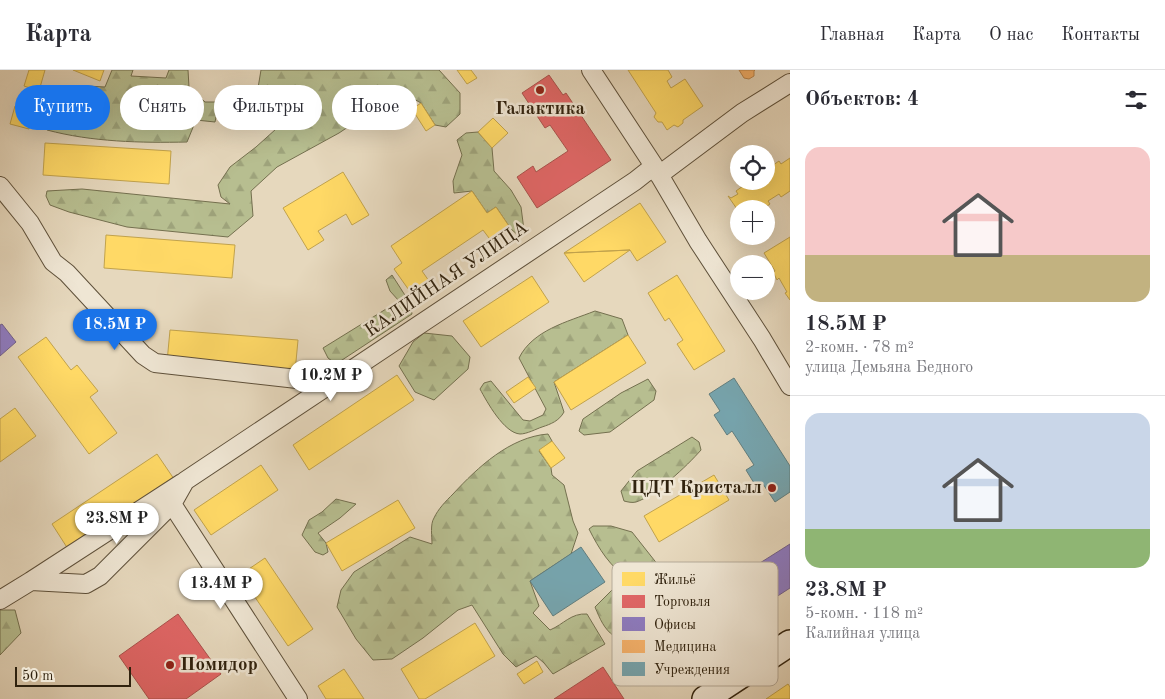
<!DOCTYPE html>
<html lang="ru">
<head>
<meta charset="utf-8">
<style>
	:root { --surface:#fff; --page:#f2f2f3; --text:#2b2b33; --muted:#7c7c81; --line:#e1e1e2; --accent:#1a73e8 }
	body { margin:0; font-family:"Old Standard TT",serif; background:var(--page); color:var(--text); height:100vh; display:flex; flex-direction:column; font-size:19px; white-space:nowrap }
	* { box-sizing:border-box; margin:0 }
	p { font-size:16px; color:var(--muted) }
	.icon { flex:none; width:28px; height:28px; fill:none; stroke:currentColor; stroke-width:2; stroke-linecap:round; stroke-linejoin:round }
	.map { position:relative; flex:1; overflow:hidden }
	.side { display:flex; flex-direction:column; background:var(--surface); width:375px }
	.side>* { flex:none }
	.banner { position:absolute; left:15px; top:15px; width:475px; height:45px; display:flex; gap:10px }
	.buttons { position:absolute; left:730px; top:75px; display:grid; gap:10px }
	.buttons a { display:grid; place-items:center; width:45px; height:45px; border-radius:50%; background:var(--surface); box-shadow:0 5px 20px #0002; font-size:25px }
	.scale { position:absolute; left:15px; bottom:12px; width:116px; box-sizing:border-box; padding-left:5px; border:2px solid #30220e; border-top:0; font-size:14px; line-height:18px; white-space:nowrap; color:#30220e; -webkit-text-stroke:4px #efe6d4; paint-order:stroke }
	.price { position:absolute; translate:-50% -42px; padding:0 11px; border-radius:18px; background:#fff; color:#222; font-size:16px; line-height:32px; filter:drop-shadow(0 1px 2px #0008) }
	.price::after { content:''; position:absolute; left:50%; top:30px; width:15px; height:11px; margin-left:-8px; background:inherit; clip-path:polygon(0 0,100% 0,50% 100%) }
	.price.active { background:var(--accent); color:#fff }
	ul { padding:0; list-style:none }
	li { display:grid; align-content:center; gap:10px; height:265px; padding:0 15px }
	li+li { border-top:1px solid var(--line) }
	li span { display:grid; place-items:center; height:155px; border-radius:15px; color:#555 }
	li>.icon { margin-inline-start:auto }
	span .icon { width:90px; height:90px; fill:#fffc; stroke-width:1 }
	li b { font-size:21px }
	h2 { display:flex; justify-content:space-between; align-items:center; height:60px; padding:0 15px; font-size:21px }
	.chip { padding:0 18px; border-radius:22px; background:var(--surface); box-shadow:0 5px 20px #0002; font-size:18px; line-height:45px }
	.chip.active { background:var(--accent); color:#fff }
	header { display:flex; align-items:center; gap:30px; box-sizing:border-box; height:70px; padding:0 25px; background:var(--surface); border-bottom:1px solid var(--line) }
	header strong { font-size:24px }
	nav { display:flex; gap:28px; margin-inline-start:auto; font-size:18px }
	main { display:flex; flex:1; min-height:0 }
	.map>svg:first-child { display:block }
	.forest { fill:url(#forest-firs); stroke:#74704f }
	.homes { fill:#ffd966; stroke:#c1a24c }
	.shops { fill:#e06666; stroke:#ab524c }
	.offices { fill:#8e7cc3; stroke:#72618d }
	.health { fill:#f6b26b; stroke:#bb874f }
	.public { fill:#76a5af; stroke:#617e7f }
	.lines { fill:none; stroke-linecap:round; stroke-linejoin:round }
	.street-casing { stroke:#5e503a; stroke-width:20 }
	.secondary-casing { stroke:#30220e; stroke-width:28 }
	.street { stroke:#efe6d4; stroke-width:18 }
	.secondary { stroke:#efe6d4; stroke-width:25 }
	.poi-dot { fill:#8f2418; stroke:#efe6d4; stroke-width:2 }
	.labels { text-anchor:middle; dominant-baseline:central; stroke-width:5; stroke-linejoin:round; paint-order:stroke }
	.poi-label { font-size:19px; font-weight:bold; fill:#30220e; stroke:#efe6d4 }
	.street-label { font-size:19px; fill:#30220e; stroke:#efe6d4 }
	.key { fill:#efe6d4; stroke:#b6ab99; stroke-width:1 }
	.key-label { font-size:14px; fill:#30220e }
</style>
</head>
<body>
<header>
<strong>Карта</strong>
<nav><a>Главная</a><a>Карта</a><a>О нас</a><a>Контакты</a></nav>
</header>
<main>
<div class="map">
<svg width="790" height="629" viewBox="0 0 790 629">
	<defs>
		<pattern id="forest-firs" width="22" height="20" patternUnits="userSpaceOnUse" patternTransform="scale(1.25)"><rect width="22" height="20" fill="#b7be90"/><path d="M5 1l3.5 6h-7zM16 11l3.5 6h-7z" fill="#9ea37b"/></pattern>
	</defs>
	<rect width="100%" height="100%" fill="#e6d8bd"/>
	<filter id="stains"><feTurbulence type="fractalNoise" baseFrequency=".004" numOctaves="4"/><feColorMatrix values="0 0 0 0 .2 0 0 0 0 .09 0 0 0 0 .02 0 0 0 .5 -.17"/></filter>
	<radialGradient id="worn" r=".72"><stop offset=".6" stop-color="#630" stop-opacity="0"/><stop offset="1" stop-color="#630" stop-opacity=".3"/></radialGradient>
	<path class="forest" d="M112 0H133L131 6 166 8 169 0H188L189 17 205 32H219L215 52 196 50 187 72C141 73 92 72 47 60L48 46 63 20 87 16 105 17Z
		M261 0H439L460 23V44L446 57 435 55 421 33 405 24 389 44 363 47 339 63 277 97 251 121 253 146 228 167 127 157 69 142 50 135 46 126 47 121 82 119 230 134 221 127 218 115 230 97 256 77 276 59 295 48 293 37 280 31 264 33 258 18Z
		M478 62 492 78 494 101 511 120 521 137 524 160 519 166 511 159 496 137 487 143 472 121 454 123 453 111 462 85 457 70 466 63Z
		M392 205 410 233 412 244 336 294 328 288 323 278 399 231 390 221 386 210Z
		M595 241 622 249 628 265 554 312 564 342C559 351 551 354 542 357 536 359 527 364 520 364 504 363 487 332 480 319L484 313 491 311 523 350 530 351 543 345 546 339 519 288C533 260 567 252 595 241Z
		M424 263 452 266 470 287 468 299 434 330 415 322 399 296 413 272Z
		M648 309 656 321 654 330 610 362 584 365 579 361 583 349 621 323Z
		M548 364 552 371 539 381 551 398 552 405 564 415 573 451 578 463 571 484 530 511 539 536 533 543 550 560C564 554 571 543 587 544L605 574 553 604 544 593 536 586 516 597 503 584 472 535 458 540 423 568 392 589 373 590 356 569 337 537 341 520 354 502 410 467 432 474C432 467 430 454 434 448 438 439 446 431 453 424 478 397 510 367 548 364Z
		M692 367 699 372 701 380C687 396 655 426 636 432 632 433 628 432 624 431L621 421 637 401Z
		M336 429 356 434 340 448 318 463 326 473 328 482 323 485 315 482 302 465 309 450 322 442Z
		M593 456H611L632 462 662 500 677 525C659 540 638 562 614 566 604 559 600 549 595 537L618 514 624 515 629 509C610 497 599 479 589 459Z
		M0 540H15L21 563 0 585Z"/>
	<path class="homes" d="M29 0H45L39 21 24 16Z
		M73 0H104L100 11Z
		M457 0H471L477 8 467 14Z
		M628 0H668L672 7 667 11 671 18 685 9 703 36 683 50V53L678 57 674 55 667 60 662 52H658L654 47 656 43Z
		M421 33 435 55 426 61 412 39Z
		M15 36 34 41 29 59 10 54Z
		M493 48 508 63 492 78 478 62Z
		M45 73 171 81 169 114 43 105Z
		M790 88V121L781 127 779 124 768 131 770 134 763 139H739V142L728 126 731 128 738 124 736 121 750 111H766V100L779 91 781 94Z
		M343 102 369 145 352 155 346 144 318 161 324 170 308 180 283 138Z
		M472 121 487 143 496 137 511 159 492 172 483 160 422 201 429 211 411 223 394 199 402 193 391 176Z
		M640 133 666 172 637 191 630 180 564 183Z
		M106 165 235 175 232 208 104 198Z
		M790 167V230L785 223 787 222 779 208 777 210 773 202 775 201 764 183Z
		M630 180 584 212 564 183Z
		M677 205 725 281 694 300 677 274 683 270 669 248 665 251 648 223Z
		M532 206 549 232 481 277 463 251Z
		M170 260 298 270 295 302 167 292Z
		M628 265 646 293 571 340 554 312Z
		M46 267 71 300 77 295 98 321 90 327 117 363 89 384 18 287Z
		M397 305 414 330 309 400 293 375Z
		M528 307 536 318 514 333 506 322Z
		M15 338 36 366 0 392V349Z
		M552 371 565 388 551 398 539 380Z
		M157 384 174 409 68 479 52 454Z
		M261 395 278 420 211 465 194 440Z
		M714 405 729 430 659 472 644 446Z
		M398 430 415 458 342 501 326 473Z
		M265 488 313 559 288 576 240 505Z
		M475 553 495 586 425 629H419L401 599Z
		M537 591 543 602 524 614 517 604Z
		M344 599 364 629H326L318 616Z
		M788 614 790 617V629H766Z"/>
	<path class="shops" d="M549 5 563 25 566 23 611 90 537 138 517 107 533 96 536 102 568 81 550 55 545 58 522 23Z
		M178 544 221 604 186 629H149L119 586Z
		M603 597 624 629H554Z"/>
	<path class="offices" d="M2 254 16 272 0 286V255Z
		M790 474V518L773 529 752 498Z"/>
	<path class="health" d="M739 0H755L754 1V6L749 9 744 8Z"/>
	<path class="public" d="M734 308 790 396V422L775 432 763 414 757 418 746 400 754 395 732 361 727 365 714 345 720 341 709 324Z
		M581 477 605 512 553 546 530 511Z"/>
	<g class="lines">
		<defs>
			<path id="street" d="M591 0 654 96 698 171 762 269 790 316
				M659 105 742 43 790 13
				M0 116 30 153 53 192 67 203 143 285 155 293 306 310 316 323
				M172 434 298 629
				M31 511 182 413
				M0 530 31 511 86 514 100 506 172 434 185 411 635 111 654 96"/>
			<path id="secondary" d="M705 629 790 573"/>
		</defs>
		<use href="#street" class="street-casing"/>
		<use href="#secondary" class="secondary-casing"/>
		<use href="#street" class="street"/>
		<use href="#secondary" class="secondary"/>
	</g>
	<g class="poi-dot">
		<circle cx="540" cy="20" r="5"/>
		<circle cx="772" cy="418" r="5"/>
		<circle cx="170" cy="595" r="5"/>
	</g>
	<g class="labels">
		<g class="poi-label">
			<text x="540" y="39">Галактика</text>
			<text x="762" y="418" text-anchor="end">ЦДТ Кристалл</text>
			<text x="180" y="595" text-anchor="start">Помидор</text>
		</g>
		<g class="street-label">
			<text transform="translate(447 210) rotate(-34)">КАЛИЙНАЯ УЛИЦА</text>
		</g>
	</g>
	<rect x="612" y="492" width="166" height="124" rx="8" class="key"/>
	<rect x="622" y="502" width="23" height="14" fill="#ffd966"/>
	<rect x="622" y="525" width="23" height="13" fill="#e06666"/>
	<rect x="622" y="547" width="23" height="14" fill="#8e7cc3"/>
	<rect x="622" y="570" width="23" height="13" fill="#f6b26b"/>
	<rect x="622" y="592" width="23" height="14" fill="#76a5af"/>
	<g class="key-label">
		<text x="654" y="514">Жильё</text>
		<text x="654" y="536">Торговля</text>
		<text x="654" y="559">Офисы</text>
		<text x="654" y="581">Медицина</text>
		<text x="654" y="604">Учреждения</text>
	</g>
	<rect width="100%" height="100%" filter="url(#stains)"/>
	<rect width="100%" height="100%" fill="url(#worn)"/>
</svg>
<div class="buttons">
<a><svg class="icon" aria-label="locate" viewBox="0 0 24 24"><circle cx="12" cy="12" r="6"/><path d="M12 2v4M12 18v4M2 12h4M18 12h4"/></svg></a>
<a>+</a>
<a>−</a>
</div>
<div class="scale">50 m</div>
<b class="price active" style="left:115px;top:281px">18.5M ₽</b>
<b class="price" style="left:331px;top:332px">10.2M ₽</b>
<b class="price" style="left:117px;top:475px">23.8M ₽</b>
<b class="price" style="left:221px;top:540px">13.4M ₽</b>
<div class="banner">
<a class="chip active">Купить</a>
<a class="chip">Снять</a>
<a class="chip">Фильтры</a>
<a class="chip">Новое</a>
</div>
</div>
<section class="side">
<h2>Объектов: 4<svg class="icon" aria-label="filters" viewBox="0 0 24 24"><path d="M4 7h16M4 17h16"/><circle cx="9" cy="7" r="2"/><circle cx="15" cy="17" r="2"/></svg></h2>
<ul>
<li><span style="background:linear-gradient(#f6c9c9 70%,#c2b280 0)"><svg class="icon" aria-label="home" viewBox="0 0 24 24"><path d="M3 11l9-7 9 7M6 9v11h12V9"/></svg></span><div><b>18.5M ₽</b><p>2-комн. · 78 m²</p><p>улица Демьяна Бедного</p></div></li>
<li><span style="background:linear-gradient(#c9d6e8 75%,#8fb573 0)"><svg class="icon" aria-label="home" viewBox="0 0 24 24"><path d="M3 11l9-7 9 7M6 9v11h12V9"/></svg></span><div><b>23.8M ₽</b><p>5-комн. · 118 m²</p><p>Калийная улица</p></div></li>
</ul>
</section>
</main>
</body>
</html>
